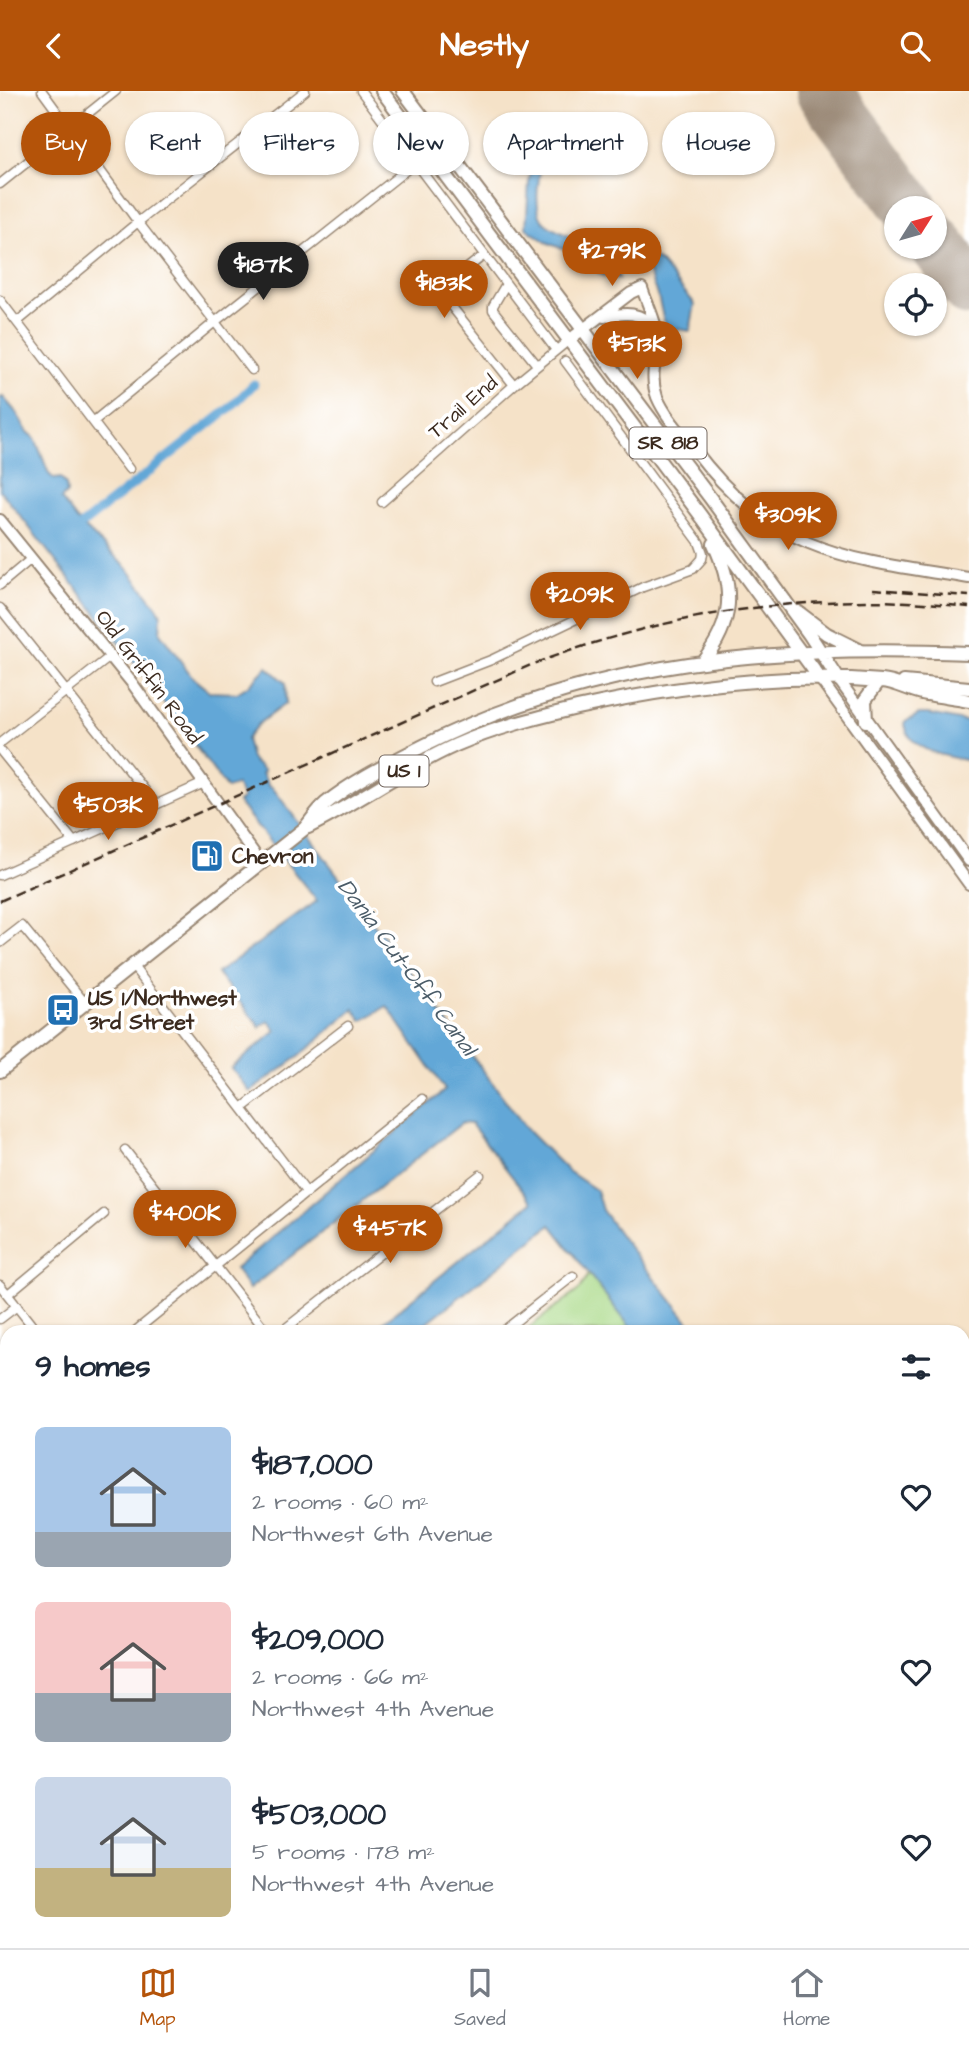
<!DOCTYPE html>
<html lang="en">
<head>
<meta charset="utf-8">
<style>
	:root { --surface:#fff; --page:#f6f6f7; --text:#1f2937; --muted:#747a83; --line:#e0e1e3; --accent:#b45309 }
	body { margin:0; font-family:"Architects Daughter",sans-serif; background:var(--page); color:var(--text); height:100vh; display:flex; flex-direction:column; font-size:26px; white-space:nowrap }
	* { box-sizing:border-box; margin:0 }
	p { font-size:23px; color:var(--muted) }
	.icon { flex:none; width:38px; height:38px; fill:none; stroke:currentColor; stroke-width:2; stroke-linecap:round; stroke-linejoin:round }
	.map { position:relative; flex:1; overflow:hidden }
	.sheet { position:absolute; left:0px; top:1234px; width:970px; height:625px; display:flex; flex-direction:column; background:var(--surface); border-radius:21px 21px 0 0; box-shadow:0 2px 5px #0004 }
	.sheet>* { flex:none }
	.hud { position:absolute; left:21px; top:21px; width:928px; height:63px; display:flex; gap:14px }
	.needle { width:46px; rotate:53deg }
	.tools { position:absolute; left:884px; top:105px; display:grid; gap:14px }
	.tools a { display:grid; place-items:center; width:63px; height:63px; border-radius:50%; background:var(--surface); box-shadow:0 2px 5px #0004; font-size:35px }
	.price { position:absolute; translate:-50% -60px; padding:0 16px; border-radius:24px; background:var(--accent); color:#fff; font-size:23px; line-height:46px; filter:drop-shadow(0 2px 4px #0008) }
	.price::after { content:''; position:absolute; left:50%; top:42px; width:21px; height:16px; margin-left:-10px; background:inherit; clip-path:polygon(0 0,100% 0,50% 100%) }
	.price.current { background:#222; color:#fff }
	ul { padding:0; list-style:none }
	li { display:flex; align-items:center; gap:21px; height:175px; padding:0 35px }
	li span { display:grid; place-items:center; flex:none; width:196px; height:140px; border-radius:10px; color:#555 }
	li>.icon { margin-inline-start:auto }
	span .icon { width:84px; height:84px; fill:#fffc; stroke-width:1 }
	li b { font-size:30px }
	h2 { display:flex; justify-content:space-between; align-items:center; height:84px; padding:0 35px; font-size:30px }
	.chip { padding:0 24px; border-radius:32px; background:var(--surface); box-shadow:0 2px 5px #0004; font-size:24px; line-height:63px }
	.chip.current { background:var(--accent); color:#fff }
	header { display:flex; justify-content:space-between; align-items:center; height:91px; padding:0 35px; background:var(--accent); color:#fff; font-size:32px; font-weight:700 }
	.tab-bar { display:flex; justify-content:space-around; align-items:center; height:98px; border-top:2px solid var(--line); background:var(--surface); font-size:19px; color:var(--muted) }
	.tab-bar a { display:grid; justify-items:center; gap:4px }
	.tab-bar .current { color:var(--accent) }
	.map>svg:first-child { display:block }
	.green { fill:#a9d987; stroke:#728252; stroke-width:2 }
	.water { fill:#62a7d7; stroke:#4e687a; stroke-width:2 }
	.lines { fill:none; stroke-linecap:round; stroke-linejoin:round }
	.canal { stroke:#62a7d7; stroke-width:9 }
	.runway { stroke:#988673; stroke-width:56 }
	.street-casing { stroke:#988673; stroke-width:11 }
	.secondary-casing { stroke:#988673; stroke-width:14 }
	.primary-casing { stroke:#988673; stroke-width:16 }
	.street { stroke:#fff; stroke-width:8 }
	.secondary { stroke:#fff; stroke-width:10 }
	.primary { stroke:#fff; stroke-width:12 }
	.rail { stroke:#3b2a1e; stroke-width:2.5; stroke-dasharray:10 5; stroke-linecap:butt }
	.labels { text-anchor:middle; dominant-baseline:central; stroke-width:7; stroke-linejoin:round; paint-order:stroke }
	.shield { fill:#fff; stroke:#766a62; stroke-width:2 }
	.shield-label { font-size:19px; font-weight:bold; fill:#3b2a1e }
	.street-label { font-size:21px; fill:#3b2a1e; stroke:#fff }
	.poi-label { font-size:21px; font-weight:bold; fill:#3b2a1e; stroke:#fff; text-anchor:start }
	.water-label { font-size:23px; font-style:italic; fill:#4b5c68; stroke:#fff }
</style>
</head>
<body>
<header><svg class="icon" aria-label="back" viewBox="0 0 24 24"><path d="M15 5l-7 7 7 7"/></svg>Nestly<svg class="icon" aria-label="search" viewBox="0 0 24 24"><circle cx="10" cy="10" r="6"/><path d="M15 15l6 6"/></svg></header>
<div class="map">
<svg width="969" height="1857" viewBox="0 0 969 1857">
	<rect width="100%" height="100%" fill="#fff"/>
	<filter id="ink" filterUnits="userSpaceOnUse"><feTurbulence type="fractalNoise" baseFrequency=".0143" numOctaves="2"/><feDisplacementMap in="SourceGraphic" scale="14" xChannelSelector="R" yChannelSelector="G"/><feConvolveMatrix kernelMatrix="1 2 1 2 8 2 1 2 1" color-interpolation-filters="sRGB"/></filter>
	<filter id="wash" filterUnits="userSpaceOnUse"><feTurbulence type="fractalNoise" baseFrequency=".00686" numOctaves="4" result="noise"/><feDisplacementMap in="SourceGraphic" scale="28" xChannelSelector="R" yChannelSelector="G"/><feGaussianBlur stdDeviation="1.57" result="paint"/><feColorMatrix in="noise" values="0 0 0 0 0 0 0 0 0 0 0 0 0 0 0 0 0 1.4 0 .05"/><feComposite in="paint" operator="in"/></filter>
	<g filter="url(#wash)">
		<rect width="100%" height="100%" fill="#f5e2c8"/>
		<path class="green" d="M589 1183 634 1241H523L580 1198Z
			M7 1476V1597L0 1588V1481Z"/>
		<path class="water" d="M536 51 544 53C542 74 533 104 540 125 547 146 611 148 619 188L604 185 565 159 546 151 526 137 529 90Z
			M650 165 660 171 695 213 690 240 678 238 674 245 667 244 659 209 645 172Z
			M3 306 16 321 27 340 35 347 49 383 54 388 61 387 66 394 67 402 61 408 77 429 127 477 157 516 161 523 160 542 194 588 210 601 237 602 249 594 267 576 285 592 286 612 258 633 246 648 251 668 264 680 262 682 269 696H272L529 1041 568 1080 596 1099 602 1119 623 1148 697 1241H634L551 1134 415 1241H371L532 1111 471 1033 462 1032 249 1198 235 1178 445 999 387 915 362 930 354 918 298 966 250 1001 231 977 276 940 269 930 260 936 217 882 317 810 238 711 243 707 236 694 227 698 118 550 0 399V307Z
			M919 623H929L969 631V670C946 665 906 660 905 631Z
			M969 1458V1531L963 1536V1463Z
			M963 1583 969 1590V1658L963 1650Z"/>
		<g class="lines">
			<path class="canal" d="M83 433 231 316 254 293"/>
			<path class="runway" d="M823 0 910 117
				M934 150 969 197"/>
		</g>
	</g>
	<g filter="url(#ink)">
		<g class="lines">
			<defs>
				<path id="street" d="M42 0 138 131 252 279
					M361 0 556 259
					M0 93 116 0
					M484 164C466 179 444 189 452 216L514 294
					M506 193 493 215V219L537 274
					M0 209 129 378
					M17 231 138 131 305 0
					M94 330 216 230 415 72
					M382 411 514 294 569 249
					M0 494 31 468
					M0 517 155 712
					M434 591 491 569 643 496 693 478 702 468 703 462 699 451 565 270
					M0 652 111 565
					M0 659 74 751
					M0 784 204 692
					M0 852 22 835 85 912
					M132 874 307 1102
					M242 1017 348 935
					M125 1059 267 1241
					M0 1194 37 1241
					M8 1203 104 1123
					M0 1228 17 1215
					M134 1241 422 1008
					M281 1241 480 1084
					M502 1241 573 1185
					M0 1388 7 1382
					M0 1476 7 1471
					M0 1596 7 1605
					M962 1697 969 1690
					M0 1795 7 1790
					M0 1811 7 1805
					M962 1843 969 1838
					M515 1852 519 1857
					M669 1852 673 1857
					M831 1852 835 1857
					M565 1857 572 1852
					M945 1857 952 1852"/>
				<path id="secondary" d="M604 226C626 221 640 220 656 238
					M569 249 631 202 642 197C647 213 657 231 657 248 657 269 649 284 657 306 665 325 681 342 694 358 773 463 848 468 969 487
					M0 429 132 592 261 772
					M821 589 969 793
					M839 589 969 770"/>
				<path id="primary" d="M382 0 698 421 821 589
					M403 0 711 408 809 543 839 589
					M798 521 827 543 859 559
					M702 571C734 531 735 498 714 453
					M904 591 969 597
					M866 630 865 609 879 590
					M308 736C359 711 404 677 456 654 495 637 535 627 577 617 675 595 781 582 882 590 897 591 912 601 927 603 941 606 955 607 969 610
					M0 980 304 738C311 730 317 720 325 713 353 690 388 673 421 656 595 568 776 554 969 562"/>
			</defs>
			<use href="#street" class="street-casing"/>
			<use href="#secondary" class="secondary-casing"/>
			<use href="#primary" class="primary-casing"/>
			<use href="#street" class="street"/>
			<use href="#secondary" class="secondary"/>
			<use href="#primary" class="primary"/>
			<path class="rail" d="M873 498 969 505
				M0 810 533 573C675 519 818 499 969 516"/>
		</g>
	</g>
	<defs>
		<symbol id="fuel-square" viewBox="-11 -11 22 22"><rect x="-9" y="-9" width="18" height="18" rx="4" fill="#1f6fb2" stroke="#fff"/><path d="M-5.5-6h7V0h2V4h1.3V-2.5L3-4.5l.8-.8L6-3V5H2.5V1h-1V6h-7ZM-4.2-4.7v3.2H.2V-4.7Z" fill="#fff"/></symbol>
		<symbol id="bus-square" viewBox="-11 -11 22 22"><rect x="-9" y="-9" width="18" height="18" rx="4" fill="#1f6fb2" stroke="#fff"/><path d="M-5-6H5V4H4V6H2V4H-2V6H-4V4H-5ZM-3.5-4V0h7V-4ZM-3.5 1.2v1.5H-2V1.2ZM2 1.2v1.5H3.5V1.2Z" fill="#fff"/></symbol>
	</defs>
	<g fill-rule="evenodd">
		<use href="#fuel-square" x="188" y="746" width="38" height="38"/>
		<use href="#bus-square" x="44" y="900" width="38" height="38"/>
	</g>
	<g class="labels">
		<g class="shield">
			<rect x="629.5" y="336.5" width="77" height="31" rx="5"/>
			<rect x="379.5" y="664.5" width="49" height="31" rx="5"/>
		</g>
		<g class="shield-label">
			<text x="668" y="352">SR 818</text>
			<text x="404" y="680">US 1</text>
		</g>
		<g class="street-label">
			<text transform="translate(463 316) rotate(-41)">Trail End</text>
			<text transform="translate(149 586) rotate(53)">Old Griffin Road</text>
		</g>
		<g class="poi-label">
			<text x="232" y="765">Chevron</text>
			<text x="88" y="907">US 1/Northwest<tspan x="88" dy="24">3rd Street</tspan></text>
		</g>
		<g class="water-label">
			<text transform="translate(407 876) rotate(53)">Dania Cut-Off Canal</text>
		</g>
	</g>
</svg>
<div class="tools">
<a><svg class="needle" viewBox="-14 -14 28 28"><path d="M0-13l5 13h-10z" fill="#e53935"/><path d="M0 13l5-13h-10z" fill="#747a83"/></svg></a>
<a><svg class="icon" aria-label="locate" viewBox="0 0 24 24"><circle cx="12" cy="12" r="6"/><path d="M12 2v4M12 18v4M2 12h4M18 12h4"/></svg></a>
</div>
<b class="price" style="left:612px;top:197px">$279K</b>
<b class="price current" style="left:263px;top:211px">$187K</b>
<b class="price" style="left:444px;top:229px">$183K</b>
<b class="price" style="left:637px;top:290px">$513K</b>
<b class="price" style="left:788px;top:461px">$309K</b>
<b class="price" style="left:580px;top:541px">$209K</b>
<b class="price" style="left:108px;top:751px">$503K</b>
<b class="price" style="left:185px;top:1159px">$400K</b>
<b class="price" style="left:390px;top:1174px">$457K</b>
<div class="hud">
<a class="chip current">Buy</a>
<a class="chip">Rent</a>
<a class="chip">Filters</a>
<a class="chip">New</a>
<a class="chip">Apartment</a>
<a class="chip">House</a>
</div>
<section class="sheet">
<h2>9 homes<svg class="icon" aria-label="filters" viewBox="0 0 24 24"><path d="M4 7h16M4 17h16"/><circle cx="9" cy="7" r="2"/><circle cx="15" cy="17" r="2"/></svg></h2>
<ul>
<li><span style="background:linear-gradient(#a9c7e8 75%,#9aa5b1 0)"><svg class="icon" aria-label="home" viewBox="0 0 24 24"><path d="M3 11l9-7 9 7M6 9v11h12V9"/></svg></span><div><b>$187,000</b><p>2 rooms · 60 m²</p><p>Northwest 6th Avenue</p></div><svg class="icon" aria-label="heart" viewBox="0 0 24 24"><path d="M12 20l-8-8c-3-5 5-10 8-4 3-6 11-1 8 4z"/></svg></li>
<li><span style="background:linear-gradient(#f6c9c9 65%,#9aa5b1 0)"><svg class="icon" aria-label="home" viewBox="0 0 24 24"><path d="M3 11l9-7 9 7M6 9v11h12V9"/></svg></span><div><b>$209,000</b><p>2 rooms · 66 m²</p><p>Northwest 4th Avenue</p></div><svg class="icon" aria-label="heart" viewBox="0 0 24 24"><path d="M12 20l-8-8c-3-5 5-10 8-4 3-6 11-1 8 4z"/></svg></li>
<li><span style="background:linear-gradient(#c9d6e8 65%,#c2b280 0)"><svg class="icon" aria-label="home" viewBox="0 0 24 24"><path d="M3 11l9-7 9 7M6 9v11h12V9"/></svg></span><div><b>$503,000</b><p>5 rooms · 178 m²</p><p>Northwest 4th Avenue</p></div><svg class="icon" aria-label="heart" viewBox="0 0 24 24"><path d="M12 20l-8-8c-3-5 5-10 8-4 3-6 11-1 8 4z"/></svg></li>
</ul>
</section>
</div>
<nav class="tab-bar">
<a class="current"><svg class="icon" aria-label="map" viewBox="0 0 24 24"><path d="M3 6l6-2 6 2 6-2v14l-6 2-6-2-6 2zM9 4v14M15 6v14"/></svg>Map</a>
<a><svg class="icon" aria-label="saved" viewBox="0 0 24 24"><path d="M7 4h10v16l-5-4-5 4z"/></svg>Saved</a>
<a><svg class="icon" aria-label="home" viewBox="0 0 24 24"><path d="M3 11l9-7 9 7M6 9v11h12V9"/></svg>Home</a>
</nav>
</body>
</html>
